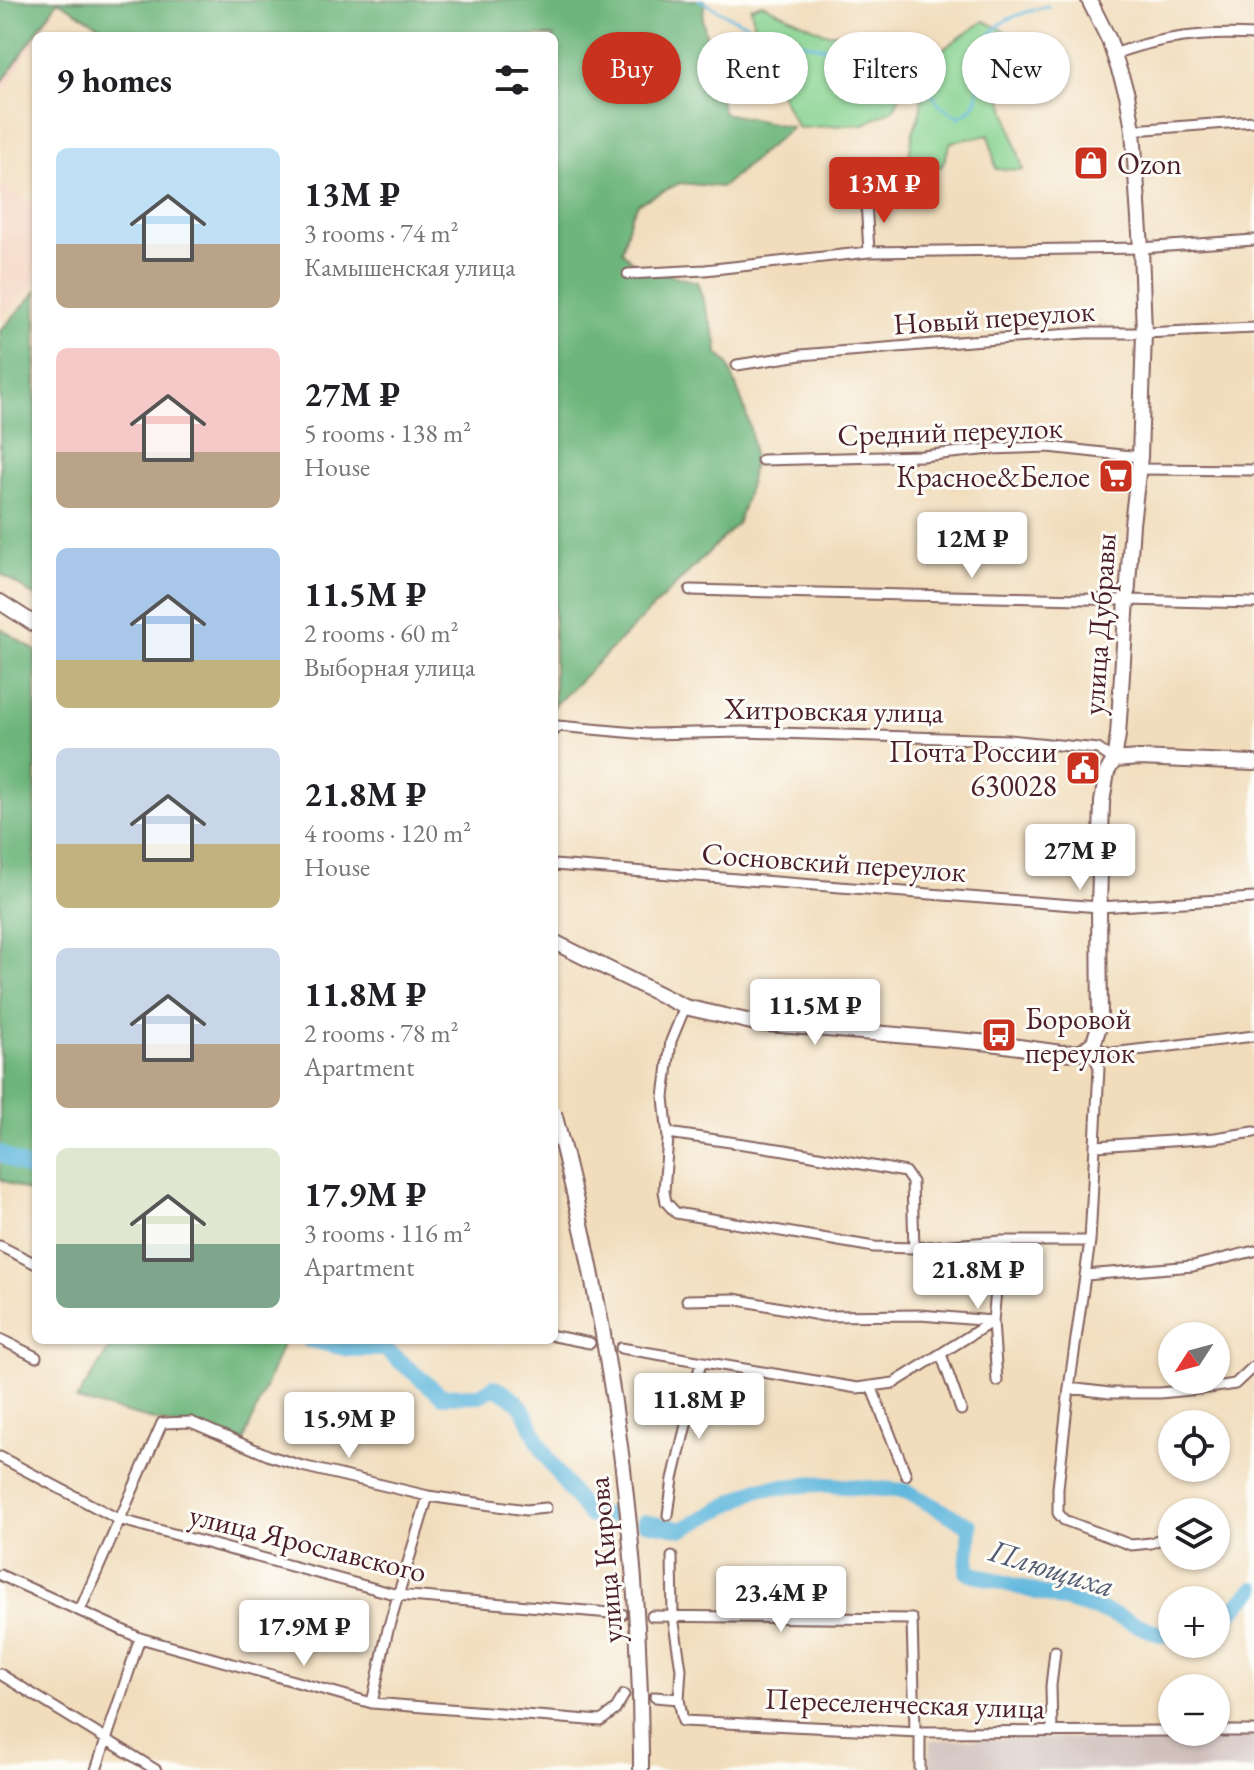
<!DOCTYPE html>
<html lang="en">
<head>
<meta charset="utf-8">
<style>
	:root { --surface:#fff; --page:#f2f2f2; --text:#202124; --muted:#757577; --accent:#c8321e }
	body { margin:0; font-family:"EB Garamond",serif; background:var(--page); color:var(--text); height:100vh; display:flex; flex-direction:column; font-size:30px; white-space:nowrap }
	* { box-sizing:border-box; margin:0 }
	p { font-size:26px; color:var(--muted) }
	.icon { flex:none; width:44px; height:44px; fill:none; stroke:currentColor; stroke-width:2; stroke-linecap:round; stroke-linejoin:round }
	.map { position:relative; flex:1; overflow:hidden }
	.sheet { position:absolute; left:32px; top:32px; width:526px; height:1312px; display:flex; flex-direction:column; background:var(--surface); border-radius:12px; box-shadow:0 2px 6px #0004 }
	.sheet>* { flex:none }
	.guide { position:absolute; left:582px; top:32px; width:552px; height:72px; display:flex; gap:16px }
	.needle { width:52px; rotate:234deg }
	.tools { position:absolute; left:1158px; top:1322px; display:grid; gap:16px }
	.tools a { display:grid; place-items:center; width:72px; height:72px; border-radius:50%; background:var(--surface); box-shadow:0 2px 6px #0004; font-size:40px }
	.price { position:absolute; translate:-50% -68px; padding:0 18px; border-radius:8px; background:#fff; color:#222; font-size:26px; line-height:52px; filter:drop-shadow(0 2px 4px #0008) }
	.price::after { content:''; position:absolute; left:50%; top:48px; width:24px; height:18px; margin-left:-12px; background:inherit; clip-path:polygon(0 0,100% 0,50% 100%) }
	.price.on { background:var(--accent); color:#fff }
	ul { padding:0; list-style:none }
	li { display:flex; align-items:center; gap:24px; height:200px; padding:0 24px }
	li span { display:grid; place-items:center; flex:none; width:224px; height:160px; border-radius:12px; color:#555 }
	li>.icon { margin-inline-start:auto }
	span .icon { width:96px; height:96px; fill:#fffc; stroke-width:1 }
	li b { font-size:34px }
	h2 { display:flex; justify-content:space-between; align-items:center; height:96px; padding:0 24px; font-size:34px }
	.tag { padding:0 28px; border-radius:36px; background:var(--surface); box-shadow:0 2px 6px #0004; font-size:28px; line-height:72px }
	.tag.on { background:var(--accent); color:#fff }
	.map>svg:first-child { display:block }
	.built { fill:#f4d3c0 }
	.industrial { fill:#d0c0bc }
	.green { fill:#87d391; stroke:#68795e; stroke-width:2 }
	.forest { fill:#6db57b; stroke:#5c6a53; stroke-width:2 }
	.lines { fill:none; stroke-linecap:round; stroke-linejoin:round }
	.stream { stroke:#60b7dd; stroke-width:3 }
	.river { stroke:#60b7dd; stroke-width:16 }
	.street-tunnel { stroke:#d0b79f; stroke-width:9; stroke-dasharray:9 4.5; stroke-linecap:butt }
	.street-casing { stroke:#84625e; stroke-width:13 }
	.secondary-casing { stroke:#84625e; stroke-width:18 }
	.street { stroke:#fff; stroke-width:9 }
	.secondary { stroke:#fff; stroke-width:14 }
	.secondary-bridge-casing { stroke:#84625e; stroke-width:18; stroke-linecap:butt }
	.secondary-bridge { stroke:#fff; stroke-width:14 }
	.labels { text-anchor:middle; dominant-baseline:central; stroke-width:6; stroke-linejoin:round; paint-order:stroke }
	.poi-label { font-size:30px; fill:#4a1f2b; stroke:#fdfcf7; text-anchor:start }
	.street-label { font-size:30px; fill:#4a1f2b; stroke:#fdfcf7 }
	.water-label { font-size:32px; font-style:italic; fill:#535c72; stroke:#fdfcf7 }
</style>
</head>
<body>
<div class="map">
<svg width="1254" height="1770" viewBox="0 0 1254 1770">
	<rect width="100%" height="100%" fill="#fdfcf7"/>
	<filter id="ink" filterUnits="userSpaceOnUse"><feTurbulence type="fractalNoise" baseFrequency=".0125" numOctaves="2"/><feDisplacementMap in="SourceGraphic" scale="16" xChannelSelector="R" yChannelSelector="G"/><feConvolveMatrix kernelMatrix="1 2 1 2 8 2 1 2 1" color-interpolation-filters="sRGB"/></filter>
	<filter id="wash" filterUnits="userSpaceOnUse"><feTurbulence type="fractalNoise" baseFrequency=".006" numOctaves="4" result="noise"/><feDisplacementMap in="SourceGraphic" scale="32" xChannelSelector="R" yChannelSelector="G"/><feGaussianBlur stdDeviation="1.8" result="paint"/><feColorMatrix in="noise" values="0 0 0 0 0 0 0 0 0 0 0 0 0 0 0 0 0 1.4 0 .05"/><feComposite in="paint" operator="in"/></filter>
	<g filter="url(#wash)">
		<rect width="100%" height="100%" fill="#f1ddbc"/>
		<path class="built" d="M0 0H42L56 9 39 36H36V41L6 89 0 85Z
			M0 184 36 206V282L0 320Z"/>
		<path class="industrial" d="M1254 1736V1770H930V1740Z"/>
		<path class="green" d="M762 4 825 33 907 35 937 53 984 21 1005 31 996 76 1023 170 996 169 989 135 951 142 942 166 919 173 904 186 913 132 920 113 923 89 905 85 894 109 864 124 798 128C777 90 759 50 751 8Z"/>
		<path class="forest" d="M0 0H704L703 21 723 113 792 127 722 187 680 183 639 203 631 216 622 251 637 266 697 282 717 342V353L727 362C754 431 764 453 737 524L554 706V36H117L58 1 3 81 0 79Z
			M36 292V597L0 573V331Z
			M0 628 36 651V1195L0 1179Z
			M115 1340H284L243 1443 76 1400Z"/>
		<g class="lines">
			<path class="stream" d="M699 0C712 6 724 14 737 20 789 43 855 55 911 64L940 105 958 117C989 106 974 74 981 50 984 39 996 27 1005 21 1018 13 1034 10 1048 6"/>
			<path class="river" d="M0 1153 32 1171 36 1169
				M309 1340 349 1349H385L442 1396 480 1395 493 1387C531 1402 526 1423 545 1454 558 1476 574 1496 590 1516L613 1515
				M644 1522 683 1529 758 1489 817 1484 906 1491 970 1526 967 1572 1109 1613 1162 1635 1172 1632
				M1216 1619 1227 1616 1254 1589"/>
		</g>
	</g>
	<g filter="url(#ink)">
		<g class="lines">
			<path class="street-tunnel" d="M622 1614 652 1616"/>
			<defs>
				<path id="street" d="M1114 54C1159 37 1206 32 1254 35
					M1133 130 1254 121
					M866 200 869 252
					M628 274 705 270 869 252 1141 248 1254 240
					M737 365 801 355 970 341 1086 333H1144L1254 328
					M762 460 922 456 991 449 1049 447 1140 457
					M1139 469 1254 470
					M690 590 1254 603
					M554 731 558 726 647 734 742 732 1009 740 1098 749 1114 760
					M554 865 1099 907 1254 898
					M685 1007 671 1041 664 1097 668 1138 664 1191 666 1202 676 1213 874 1247 914 1248 1001 1241H1090
					M1091 1047 1099 1068 1090 1241 1069 1388 1058 1488V1513L1064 1520 1131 1545 1151 1543 1172 1534
					M1091 1047 1112 1053 1254 1036
					M668 1133 785 1150 905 1172 912 1182 914 1248
					M1096 1146 1215 1138 1254 1132
					M0 1246 36 1264
					M1086 1275 1193 1266 1254 1251
					M687 1300 734 1299 824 1316 920 1315 993 1321
					M554 1336 590 1343
					M0 1339 36 1357
					M621 1348 857 1388 894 1383 993 1321
					M941 1354 961 1410
					M997 1381 993 1321 1001 1241
					M871 1386 906 1475
					M1069 1388 1110 1393H1160L1209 1388 1235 1384 1254 1366
					M0 1457 118 1519 398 1595 622 1614
					M668 1515 673 1479 701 1362
					M672 1557 673 1617 681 1669 679 1699
					M0 1575 140 1638 372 1703 601 1721 615 1710 624 1695
					M80 1610 162 1423 191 1422 270 1456 302 1466 428 1496 526 1510 546 1508
					M652 1616 912 1619 915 1731
					M0 1674 156 1770
					M655 1697 679 1699 683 1721 920 1732 1172 1731
					M372 1703 388 1629 428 1496
					M1216 1731H1254
					M920 1732V1770
					M1052 1732 1051 1686 1055 1651
					M96 1770 140 1638"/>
				<path id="secondary" d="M0 602 36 625
					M1114 760 1139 758 1254 763
					M554 942 685 1007 756 1023 991 1043 1061 1053 1082 1052 1094 1042 1100 1023 1099 907 1102 802 1107 772 1114 760 1118 735 1132 524 1140 457 1144 333 1141 248 1133 130 1127 94 1109 40 1089 0
					M641 1754V1770"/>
			</defs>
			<use href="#street" class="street-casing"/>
			<use href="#secondary" class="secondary-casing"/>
			<use href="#street" class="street"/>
			<use href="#secondary" class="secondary"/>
			<defs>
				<path id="secondary-bridge" d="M554 1113C610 1323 640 1537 641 1754"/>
			</defs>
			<use href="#secondary-bridge" class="secondary-bridge-casing"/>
			<use href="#secondary-bridge" class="secondary-bridge"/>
		</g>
	</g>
	<defs>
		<symbol id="shop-square" viewBox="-11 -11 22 22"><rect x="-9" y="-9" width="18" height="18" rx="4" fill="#c8321e" stroke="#fdfcf7"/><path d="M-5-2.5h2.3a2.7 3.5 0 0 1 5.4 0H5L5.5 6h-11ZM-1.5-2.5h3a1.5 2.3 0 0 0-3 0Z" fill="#fff"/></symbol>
		<symbol id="supermarket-square" viewBox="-11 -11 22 22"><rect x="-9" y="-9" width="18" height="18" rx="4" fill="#c8321e" stroke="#fdfcf7"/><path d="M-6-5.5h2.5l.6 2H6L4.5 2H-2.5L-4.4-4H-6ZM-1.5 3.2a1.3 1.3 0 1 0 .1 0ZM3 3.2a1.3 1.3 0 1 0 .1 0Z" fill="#fff"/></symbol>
		<symbol id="civic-square" viewBox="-11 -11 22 22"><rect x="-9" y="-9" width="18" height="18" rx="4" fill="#c8321e" stroke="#fdfcf7"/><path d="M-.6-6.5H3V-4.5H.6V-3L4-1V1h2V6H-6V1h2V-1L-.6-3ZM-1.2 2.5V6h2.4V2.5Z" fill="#fff"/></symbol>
		<symbol id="bus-square" viewBox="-11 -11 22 22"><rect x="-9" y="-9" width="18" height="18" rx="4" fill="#c8321e" stroke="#fdfcf7"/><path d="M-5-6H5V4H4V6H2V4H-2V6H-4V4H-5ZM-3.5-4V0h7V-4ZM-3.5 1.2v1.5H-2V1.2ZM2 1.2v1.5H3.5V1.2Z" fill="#fff"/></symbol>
	</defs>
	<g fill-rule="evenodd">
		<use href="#shop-square" x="1071" y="143" width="40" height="40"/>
		<use href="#supermarket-square" x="1096" y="456" width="40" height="40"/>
		<use href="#civic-square" x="1063" y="748" width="40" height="40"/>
		<use href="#bus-square" x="979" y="1015" width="40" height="40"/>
	</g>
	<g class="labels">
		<g class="poi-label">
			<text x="1117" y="163">Ozon</text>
			<text x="1090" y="476" text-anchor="end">Красное&amp;Белое</text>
			<text x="1057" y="751" text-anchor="end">Почта России<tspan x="1057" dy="34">630028</tspan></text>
			<text x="1025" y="1018">Боровой<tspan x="1025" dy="34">переулок</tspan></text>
		</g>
		<g class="street-label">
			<text transform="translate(994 317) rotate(-4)">Новый переулок</text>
			<text transform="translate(950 431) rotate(-2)">Средний переулок</text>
			<text transform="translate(1099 624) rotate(-86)">улица Дубравы</text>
			<text transform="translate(834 710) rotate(1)">Хитровская улица</text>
			<text transform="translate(834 862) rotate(4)">Сосновский переулок</text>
			<text transform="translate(308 1543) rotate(14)">улица Ярославского</text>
			<text transform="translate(605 1560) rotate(-95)">улица Кирова</text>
			<text transform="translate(905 1703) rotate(2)">Переселенческая улица</text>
		</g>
		<g class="water-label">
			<text transform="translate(1052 1568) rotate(17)">Плющиха</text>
		</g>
	</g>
</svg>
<div class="tools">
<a><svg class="needle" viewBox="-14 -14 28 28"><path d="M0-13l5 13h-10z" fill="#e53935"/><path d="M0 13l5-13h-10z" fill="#757577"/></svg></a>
<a><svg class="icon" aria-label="locate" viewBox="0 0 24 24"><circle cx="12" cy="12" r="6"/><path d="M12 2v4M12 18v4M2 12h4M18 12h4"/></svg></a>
<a><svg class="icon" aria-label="layers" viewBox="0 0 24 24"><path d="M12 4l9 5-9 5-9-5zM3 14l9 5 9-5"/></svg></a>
<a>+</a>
<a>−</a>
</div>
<b class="price on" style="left:884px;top:225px">13M ₽</b>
<b class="price" style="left:972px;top:580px">12M ₽</b>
<b class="price" style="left:1080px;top:892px">27M ₽</b>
<b class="price" style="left:815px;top:1047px">11.5M ₽</b>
<b class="price" style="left:978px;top:1311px">21.8M ₽</b>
<b class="price" style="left:699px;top:1441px">11.8M ₽</b>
<b class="price" style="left:349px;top:1460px">15.9M ₽</b>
<b class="price" style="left:781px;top:1634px">23.4M ₽</b>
<b class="price" style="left:304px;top:1668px">17.9M ₽</b>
<div class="guide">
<a class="tag on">Buy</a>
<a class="tag">Rent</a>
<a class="tag">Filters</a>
<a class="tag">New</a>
</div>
<section class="sheet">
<h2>9 homes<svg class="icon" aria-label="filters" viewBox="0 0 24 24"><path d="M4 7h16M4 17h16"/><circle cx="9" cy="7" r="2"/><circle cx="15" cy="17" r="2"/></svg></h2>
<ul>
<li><span style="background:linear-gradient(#bfe0f5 60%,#b9a48a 0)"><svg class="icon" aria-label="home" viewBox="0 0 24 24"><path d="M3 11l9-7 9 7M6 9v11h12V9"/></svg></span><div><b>13M ₽</b><p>3 rooms · 74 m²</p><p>Камышенская улица</p></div></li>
<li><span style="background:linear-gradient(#f6c9c9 65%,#b9a48a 0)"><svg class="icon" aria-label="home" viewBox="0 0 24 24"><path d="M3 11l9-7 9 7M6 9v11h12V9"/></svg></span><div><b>27M ₽</b><p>5 rooms · 138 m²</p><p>House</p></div></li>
<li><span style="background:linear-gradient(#a9c7e8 70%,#c2b280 0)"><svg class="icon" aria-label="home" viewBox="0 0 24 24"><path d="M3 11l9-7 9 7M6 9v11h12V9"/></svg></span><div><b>11.5M ₽</b><p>2 rooms · 60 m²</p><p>Выборная улица</p></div></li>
<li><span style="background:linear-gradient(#c9d6e8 60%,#c2b280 0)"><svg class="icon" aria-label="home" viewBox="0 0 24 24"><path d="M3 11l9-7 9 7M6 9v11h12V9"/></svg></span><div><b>21.8M ₽</b><p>4 rooms · 120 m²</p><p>House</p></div></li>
<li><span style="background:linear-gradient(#c9d6e8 60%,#b9a48a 0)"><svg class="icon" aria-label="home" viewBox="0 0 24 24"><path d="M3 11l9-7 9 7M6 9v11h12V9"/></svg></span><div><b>11.8M ₽</b><p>2 rooms · 78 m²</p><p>Apartment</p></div></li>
<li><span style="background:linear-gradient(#dfe7d0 60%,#7fa58c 0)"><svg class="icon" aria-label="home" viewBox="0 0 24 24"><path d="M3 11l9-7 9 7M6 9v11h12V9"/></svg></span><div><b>17.9M ₽</b><p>3 rooms · 116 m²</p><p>Apartment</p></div></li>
</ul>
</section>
</div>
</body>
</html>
